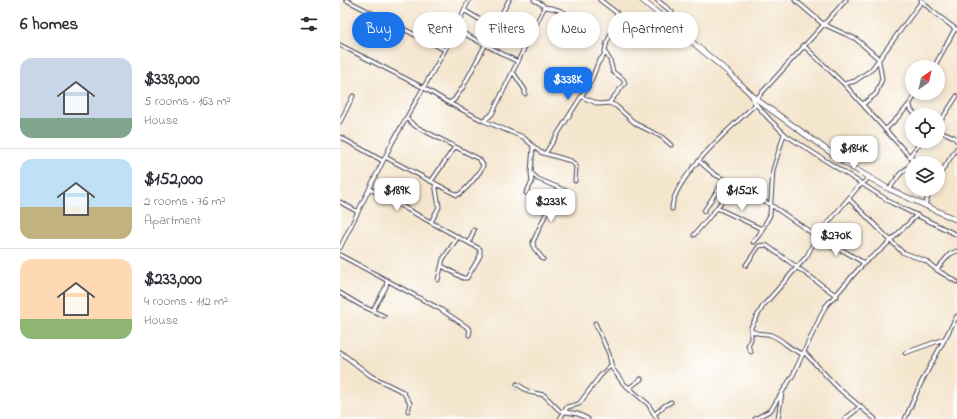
<!DOCTYPE html>
<html lang="en">
<head>
<meta charset="utf-8">
<style>
	:root { --surface:#fff; --page:#f2f2f3; --text:#2b2b33; --muted:#7c7c81; --line:#e1e1e2; --accent:#1a73e8 }
	body { margin:0; font-family:"Indie Flower",sans-serif; background:var(--page); color:var(--text); height:100vh; display:flex; flex-direction:column; font-size:15px; white-space:nowrap }
	* { box-sizing:border-box; margin:0 }
	p { font-size:13px; color:var(--muted) }
	.icon { flex:none; width:22px; height:22px; fill:none; stroke:currentColor; stroke-width:2; stroke-linecap:round; stroke-linejoin:round }
	.map { position:relative; flex:1; overflow:hidden }
	.side { display:flex; flex-direction:column; background:var(--surface); width:340px }
	.side>* { flex:none }
	.guide { position:absolute; left:12px; top:12px; width:380px; height:36px; display:flex; gap:8px }
	.needle { width:26px; rotate:34deg }
	.buttons { position:absolute; left:565px; top:60px; display:grid; gap:8px }
	.buttons a { display:grid; place-items:center; width:40px; height:40px; border-radius:50%; background:var(--surface); box-shadow:0 2px 6px #0003; font-size:20px }
	.price { position:absolute; translate:-50% -34px; padding:0 9px; border-radius:8px; background:#fff; color:#222; font-size:13px; line-height:26px; filter:drop-shadow(0 1px 2px #0008) }
	.price::after { content:''; position:absolute; left:50%; top:24px; width:12px; height:9px; margin-left:-6px; background:inherit; clip-path:polygon(0 0,100% 0,50% 100%) }
	.price.current { background:var(--accent); color:#fff }
	ul { padding:0; list-style:none }
	li { display:flex; align-items:center; gap:12px; height:100px; padding:0 20px }
	li+li { border-top:1px solid var(--line) }
	li span { display:grid; place-items:center; flex:none; width:112px; height:80px; border-radius:12px; color:#555 }
	li>.icon { margin-inline-start:auto }
	span .icon { width:48px; height:48px; fill:#fffc; stroke-width:1 }
	li b { font-size:17px }
	h2 { display:flex; justify-content:space-between; align-items:center; height:48px; padding:0 20px; font-size:17px }
	.pill { padding:0 14px; border-radius:18px; background:var(--surface); box-shadow:0 2px 6px #0003; font-size:14px; line-height:36px }
	.pill.current { background:var(--accent); color:#fff }
	main { display:flex; flex:1; min-height:0 }
	.map>svg:first-child { display:block }
	.lines { fill:none; stroke-linecap:round; stroke-linejoin:round }
	.stream { stroke:#60bfde; stroke-width:1 }
	.minor-casing { stroke:#423f51; stroke-width:5 }
	.secondary-casing { stroke:#423f51; stroke-width:6 }
	.minor { stroke:#fff; stroke-width:3 }
	.secondary { stroke:#fff; stroke-width:4.5 }
</style>
</head>
<body>
<main>
<section class="side">
<h2>6 homes<svg class="icon" aria-label="filters" viewBox="0 0 24 24"><path d="M4 7h16M4 17h16"/><circle cx="9" cy="7" r="2"/><circle cx="15" cy="17" r="2"/></svg></h2>
<ul>
<li><span style="background:linear-gradient(#c9d6e8 75%,#7fa58c 0)"><svg class="icon" aria-label="home" viewBox="0 0 24 24"><path d="M3 11l9-7 9 7M6 9v11h12V9"/></svg></span><div><b>$338,000</b><p>5 rooms · 163 m²</p><p>House</p></div></li>
<li><span style="background:linear-gradient(#bfe0f5 60%,#c2b280 0)"><svg class="icon" aria-label="home" viewBox="0 0 24 24"><path d="M3 11l9-7 9 7M6 9v11h12V9"/></svg></span><div><b>$152,000</b><p>2 rooms · 76 m²</p><p>Apartment</p></div></li>
<li><span style="background:linear-gradient(#ffd9b3 75%,#8fb573 0)"><svg class="icon" aria-label="home" viewBox="0 0 24 24"><path d="M3 11l9-7 9 7M6 9v11h12V9"/></svg></span><div><b>$233,000</b><p>4 rooms · 112 m²</p><p>House</p></div></li>
</ul>
</section>
<div class="map">
<svg width="617" height="419" viewBox="0 0 617 419">
	<rect width="100%" height="100%" fill="#fff"/>
	<filter id="ink" filterUnits="userSpaceOnUse"><feTurbulence type="fractalNoise" baseFrequency=".025" numOctaves="2"/><feDisplacementMap in="SourceGraphic" scale="8" xChannelSelector="R" yChannelSelector="G"/><feConvolveMatrix kernelMatrix="1 2 1 2 8 2 1 2 1" color-interpolation-filters="sRGB"/></filter>
	<filter id="wash" filterUnits="userSpaceOnUse"><feTurbulence type="fractalNoise" baseFrequency=".012" numOctaves="4" result="noise"/><feDisplacementMap in="SourceGraphic" scale="16" xChannelSelector="R" yChannelSelector="G"/><feGaussianBlur stdDeviation="0.9" result="paint"/><feColorMatrix in="noise" values="0 0 0 0 0 0 0 0 0 0 0 0 0 0 0 0 0 1.4 0 .05"/><feComposite in="paint" operator="in"/></filter>
	<g filter="url(#wash)">
		<rect width="100%" height="100%" fill="#f4e5cd"/>
		<g class="lines">
			<path class="stream" d="M176 390 178 387"/>
		</g>
	</g>
	<g filter="url(#ink)">
		<g class="lines">
			<defs>
				<path id="minor" d="M6 0 105 50
					M317 0 332 12
					M455 0 483 24 516 39 539 59
					M581 0 592 11 617 30
					M204 7C217 8 235 14 236 29L230 42
					M124 10 142 21 157 23
					M115 29 178 62
					M0 45 84 88 109 103 144 121 183 137 200 152 231 161 236 166 235 181
					M463 45 504 84 571 158
					M265 52 270 60 273 72 283 79 285 83 269 103
					M594 67 615 29
					M173 72 185 90V94
					M504 84 515 81 531 70 582 1
					M242 97 259 104 269 103 276 106 296 124 322 137 331 145
					M412 97 414 102 430 120 447 136 552 203 617 235
					M416 99 506 0
					M109 103 114 100 123 87 169 0
					M523 104 536 94 542 79 539 61
					M570 105 571 110 576 115
					M144 121 152 114 204 8 203 5 194 0
					M0 122 13 96
					M598 125 617 96
					M545 130C558 118 568 108 577 93
					M598 130 614 137 617 141
					M0 137 43 161
					M193 146 191 173 198 179 229 192 231 198 228 206
					M205 154 251 81 258 63 264 55 267 42 277 21V13L260 0
					M45 157 117 195C123 194 142 171 143 165L139 159 75 126 66 118
					M359 161 374 174 431 205 495 249 504 251 524 263
					M572 163 571 154 582 141
					M598 177 617 148
					M92 180 115 147
					M30 189 140 249V256L127 278H123L102 266
					M549 189 560 174 572 164
					M186 193 192 182 191 173
					M509 199 562 252 586 261 597 270 617 282
					M0 202 18 212
					M585 205 591 189
					M377 208 422 229
					M332 209C332 179 394 124 416 104
					M364 211 384 180
					M91 222 99 207 95 183
					M354 235 377 208 393 185
					M413 242 419 235 430 215 433 170 444 134
					M129 243 134 230
					M0 248 52 143 105 50 129 0
					M0 255 100 309 127 327 130 330 129 335
					M203 259 194 248 193 242 218 187
					M406 265 419 246 426 245 497 296
					M597 269 610 254 617 251
					M98 280 103 259 118 237
					M0 293 20 305 44 316
					M33 310 46 287 47 280
					M255 323 269 354 272 368 283 383 308 404 317 419
					M411 330C417 336 424 332 431 335 444 340 449 350 463 354
					M0 352 31 376 63 392 70 403 68 411
					M411 352 408 346 411 339V327L423 306 467 256 477 236 518 187 529 178
					M464 352 498 388 535 419
					M565 353 604 339
					M177 384 189 392 204 395 220 411 238 414 248 419
					M289 388 301 379
					M315 414 324 406 331 402
					M220 419 227 407 239 404 260 376 270 366
					M415 419 431 410 453 375 485 307 524 263 542 249 577 215
					M438 419 442 393
					M505 419 521 406
					M565 419 581 383 617 316"/>
				<path id="secondary" d="M302 0 388 72 416 99 508 165 549 189 617 220"/>
			</defs>
			<use href="#minor" class="minor-casing"/>
			<use href="#secondary" class="secondary-casing"/>
			<use href="#minor" class="minor"/>
			<use href="#secondary" class="secondary"/>
		</g>
	</g>
</svg>
<div class="buttons">
<a><svg class="needle" viewBox="-14 -14 28 28"><path d="M0-13l5 13h-10z" fill="#e53935"/><path d="M0 13l5-13h-10z" fill="#7c7c81"/></svg></a>
<a><svg class="icon" aria-label="locate" viewBox="0 0 24 24"><circle cx="12" cy="12" r="6"/><path d="M12 2v4M12 18v4M2 12h4M18 12h4"/></svg></a>
<a><svg class="icon" aria-label="layers" viewBox="0 0 24 24"><path d="M12 4l9 5-9 5-9-5zM3 14l9 5 9-5"/></svg></a>
</div>
<b class="price current" style="left:228px;top:101px">$338K</b>
<b class="price" style="left:514px;top:170px">$184K</b>
<b class="price" style="left:57px;top:212px">$189K</b>
<b class="price" style="left:402px;top:212px">$152K</b>
<b class="price" style="left:211px;top:223px">$233K</b>
<b class="price" style="left:496px;top:257px">$270K</b>
<div class="guide">
<a class="pill current">Buy</a>
<a class="pill">Rent</a>
<a class="pill">Filters</a>
<a class="pill">New</a>
<a class="pill">Apartment</a>
</div>
</div>
</main>
</body>
</html>
